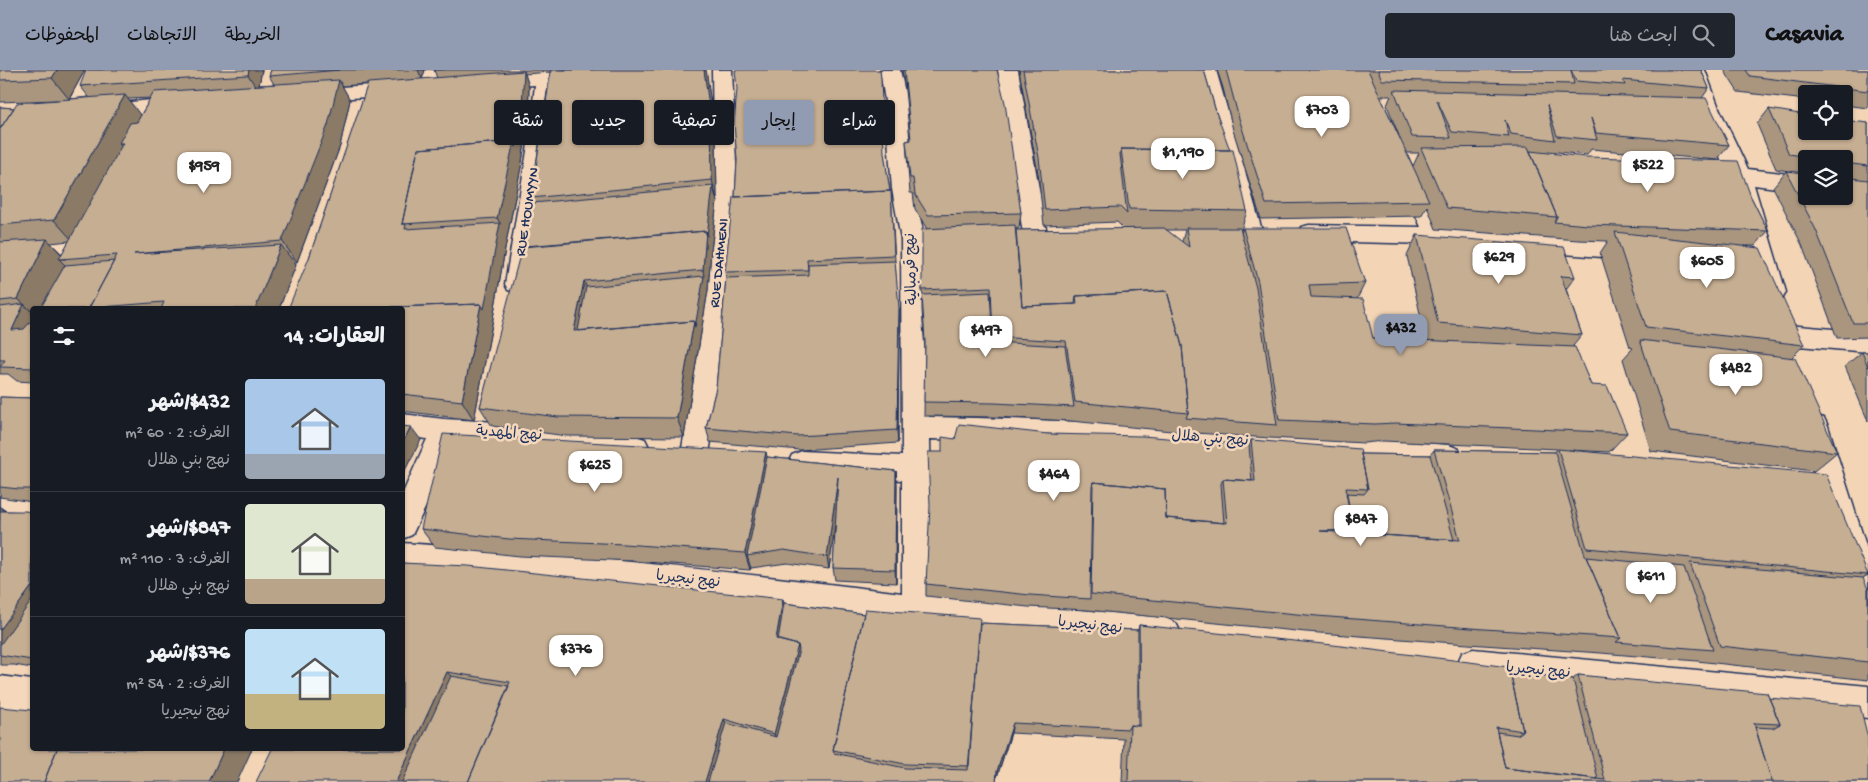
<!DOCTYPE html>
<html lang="ar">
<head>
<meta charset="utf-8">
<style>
	:root { --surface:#171b24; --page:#20242c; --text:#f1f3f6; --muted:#9ea1a6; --line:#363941; --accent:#919bb2 }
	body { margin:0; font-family:"Gochi Hand","Playpen Sans Arabic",sans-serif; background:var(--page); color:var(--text); direction:rtl; height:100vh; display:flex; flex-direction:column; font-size:19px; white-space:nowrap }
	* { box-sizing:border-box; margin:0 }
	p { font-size:16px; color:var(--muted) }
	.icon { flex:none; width:28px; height:28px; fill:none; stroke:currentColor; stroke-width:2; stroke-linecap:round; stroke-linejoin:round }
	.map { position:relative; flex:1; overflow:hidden; direction:ltr }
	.sheet { position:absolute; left:30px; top:236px; width:375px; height:445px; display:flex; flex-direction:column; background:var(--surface); border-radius:5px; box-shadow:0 1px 4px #0004; direction:rtl }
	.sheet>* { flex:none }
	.guide { position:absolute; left:420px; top:30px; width:475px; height:45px; direction:rtl; display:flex; gap:10px }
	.fabs { position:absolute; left:1798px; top:15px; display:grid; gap:10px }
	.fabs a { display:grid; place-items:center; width:55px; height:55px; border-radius:5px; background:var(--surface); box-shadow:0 1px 4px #0004; font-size:25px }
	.price { position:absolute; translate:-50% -42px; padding:0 11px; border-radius:10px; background:#fff; color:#222; font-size:16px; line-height:32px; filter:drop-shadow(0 1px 2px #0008) }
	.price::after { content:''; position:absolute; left:50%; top:30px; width:15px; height:11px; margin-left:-8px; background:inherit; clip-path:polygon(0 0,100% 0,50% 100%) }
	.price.active { background:var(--accent); color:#111 }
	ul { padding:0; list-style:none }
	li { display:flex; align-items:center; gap:15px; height:125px; padding:0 20px }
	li+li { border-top:1px solid var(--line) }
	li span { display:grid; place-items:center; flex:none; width:140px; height:100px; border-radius:5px; color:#555 }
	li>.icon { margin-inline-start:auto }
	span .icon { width:60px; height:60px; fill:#fffc; stroke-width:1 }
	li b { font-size:21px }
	h2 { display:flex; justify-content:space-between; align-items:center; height:60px; padding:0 20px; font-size:21px }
	.tag { padding:0 18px; border-radius:5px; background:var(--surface); box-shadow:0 1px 4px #0004; font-size:18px; line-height:45px }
	.tag.active { background:var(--accent); color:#111 }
	header { display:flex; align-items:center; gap:30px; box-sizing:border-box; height:70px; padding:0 25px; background:var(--accent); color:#111 }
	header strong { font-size:24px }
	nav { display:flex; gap:28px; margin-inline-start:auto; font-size:18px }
	.search { width:350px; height:45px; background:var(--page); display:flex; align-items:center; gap:12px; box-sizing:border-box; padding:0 18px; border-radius:5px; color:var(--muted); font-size:19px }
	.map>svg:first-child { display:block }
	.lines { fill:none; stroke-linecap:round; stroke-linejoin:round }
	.minor-casing { stroke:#1b2f5e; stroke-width:3 }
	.minor { fill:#f5d8bb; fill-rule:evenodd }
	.wall { fill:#aa967e; stroke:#1b2f5e; fill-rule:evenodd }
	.shaded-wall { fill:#8b7a66; stroke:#1b2f5e }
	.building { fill:#c6ae92; stroke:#1b2f5e }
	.labels { text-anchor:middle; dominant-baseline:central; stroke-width:5; stroke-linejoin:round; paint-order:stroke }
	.street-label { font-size:15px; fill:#1b2f5e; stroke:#f5d8bb }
</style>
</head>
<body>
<header>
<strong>Casavia</strong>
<div class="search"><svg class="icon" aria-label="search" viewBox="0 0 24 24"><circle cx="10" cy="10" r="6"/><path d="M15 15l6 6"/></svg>ابحث هنا</div>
<nav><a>الخريطة</a><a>الاتجاهات</a><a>المحفوظات</a></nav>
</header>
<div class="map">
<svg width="1868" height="712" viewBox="0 0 1868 712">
	<rect width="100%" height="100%" fill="#f3d5b5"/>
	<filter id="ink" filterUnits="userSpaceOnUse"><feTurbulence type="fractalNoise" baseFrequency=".02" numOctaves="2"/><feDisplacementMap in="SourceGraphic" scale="10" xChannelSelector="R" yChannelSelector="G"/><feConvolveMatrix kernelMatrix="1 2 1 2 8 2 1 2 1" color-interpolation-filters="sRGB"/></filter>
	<g filter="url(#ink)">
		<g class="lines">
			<defs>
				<path id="minor" d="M82 0H102L89 36 183 27 190 29 194 34 190 39 183 41 96 48 88 46 87 43 84 48 76 50 68 48 65 43Z
					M423 0H443L440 16 437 21 430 22 423 21 420 16Z
					M569 0H592L597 5 594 9 556 14 549 81 529 214 526 220 517 223 508 220 505 214 527 81 535 15 490 18 483 16 480 12 483 8 490 6Z
					M712 0H732L738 139 725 277 709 384 705 392 695 396 685 392 681 384 699 277 714 139Z
					M880 0H900L907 31 914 119 923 161 959 159 967 161 971 167 967 173 925 178 929 347C1103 350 1276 363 1449 375L1459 379 1463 387 1459 395 1449 399C1276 386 1103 373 930 369L933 526 1165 548 1176 553 1181 563 1176 573 1165 578 918 553 685 524 532 508 402 499V473C571 484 735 502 902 523V410L802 405 792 401 788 393 792 385 802 381 902 386 901 170 892 119 885 31Z
					M998 0H1018L1047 164 1043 170 1035 172 1027 170 1023 164Z
					M1196 0H1216L1263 164 1259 170 1251 172 1243 170 1239 164Z
					M1685 0H1705L1719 38 1748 99 1806 106V122L1754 115 1786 222 1783 228 1774 231 1765 228 1762 222 1729 106 1697 38Z
					M403 13 410 14 413 19 410 24 308 31 301 30 297 25 301 20 308 19Z
					M1409 98 1417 101 1420 106 1445 158 1641 172 1650 175 1653 181 1650 187 1641 190 1432 174 1309 171 1301 169 1297 163 1301 157 1309 155 1421 157 1398 106 1401 101Z
					M95 145 103 147 107 153 94 174 87 178 0 194V176L73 165 78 162 87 147Z
					M1134 156H1221L1229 158 1233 164 1229 170 1221 172H1134L1126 170 1122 164 1126 158Z
					M1787 255 1868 262V282L1787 275 1778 272 1774 265 1778 258Z
					M402 344 444 349 518 353 635 366 645 369 649 377 645 385 635 388 518 375 453 372 439 409 412 465 402 469V425L427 369 402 366Z
					M1814 345 1824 348 1828 356 1868 482V544L1857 540 1853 530 1800 356 1804 348Z
					M0 426 32 432V456L0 450Z
					M1473 579 1868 616V648L1473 609 1462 605 1457 594 1462 583Z
					M0 606 32 610V642L0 638Z"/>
			</defs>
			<use href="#minor" class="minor-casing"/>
			<use href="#minor" class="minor"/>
		</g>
		<path class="wall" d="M0 0H85L69 29 89 27 80 16 262 0 259 15 274 14 269 6 271 0H425L422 9 437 8 434 0H706L716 71 717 131 711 181 708 220 684 367 567 366 492 356 480 337 525 176 533 133 531 128 550 2 525 4 529 17 528 52 522 92 507 168 492 254 474 350 402 341V239L309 188 368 14 342 16 350 30 340 76 297 192H294L296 195 279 239H32V312L17 311 8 304H0V37L14 38 57 30 0 32ZM151 28 140 46 128 29ZM69 171 62 184 51 173Z
			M902 0H997L1021 143 1019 158 1015 159 1016 160 1124 159 1117 152 1044 155 1038 103 1019 0H1204L1216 42 1247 141 1241 160V163L1243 158 1365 213 1357 229 1373 268 1426 270 1407 186 1417 165 1575 207 1566 219 1582 265 1573 276 1591 315 1627 363 1609 382 1569 380 1868 505 1863 508 1868 592V610L1697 591 1601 583 1468 574 1306 562 1087 540 1028 537 926 526V514L942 382 955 369 1048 364 1249 375 1251 370 1361 384 1430 385 1434 380 1555 382 1557 379 1383 371 1364 373 1270 368 1181 362 1071 351 993 347 924 346 925 281 922 240V220L927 159 915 139 913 123H910L907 86 906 71 910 70 905 20ZM1166 160H1185L1182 172Z
			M1217 0H1701L1709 18 1702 28 1729 75 1717 90 1591 79 1587 85 1548 81 1547 83 1751 127 1768 161 1755 176H1743L1804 275 1792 287 1837 382 1814 401 1651 381 1623 289 1633 278 1630 277 1600 183 1608 171 1578 170 1436 159 1427 136 1421 146 1261 149 1233 60 1223 18ZM1380 26H1391L1387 35 1399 66ZM1407 83H1419L1413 96Z
			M1724 0H1868V38L1844 35V24H1806V30L1738 22Z
			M1769 39 1806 61 1868 53V267L1837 268 1802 175 1773 117 1786 101 1801 103 1776 99 1757 54ZM1806 89H1844V126H1806Z
			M884 85 890 121H891L895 191 899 253 898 373 800 380 710 372 706 358 716 318 726 208 725 202 735 127 737 90Z
			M1862 282H1868V351L1845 296Z
			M0 327 32 328V432L0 427Z
			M767 387 896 401 897 415 896 513 835 510 833 498 836 449 829 499 787 493 751 498 750 500 633 491 520 486 435 477 421 459Z
			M0 437 6 441 32 442V598L14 595H0Z
			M402 493 784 533 864 544 980 553 1138 560 1139 555 1510 602 1573 609 1578 605 1769 628 1868 712H1122L1124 669 1011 663 997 707 256 712Z"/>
		<path class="shaded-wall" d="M57 0H85L69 29 52 8Z
			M249 0H262L258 20 248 5Z
			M418 0H425L422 9Z
			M704 0H706L707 5 716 71 717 131 712 110Z
			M524 1 529 17 528 52 522 92 507 168 492 254 474 350 462 331 481 234 500 153 497 148Z
			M339 10 350 30 340 76 297 192 282 171Z
			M125 25 141 46 123 73H119L123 79 73 171 54 150Z
			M713 116 717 131 711 181 708 220 684 367 677 348 694 251 704 206 703 200 706 161Z
			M47 169 66 189H59L65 195 44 239H32V242L18 229Z
			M281 175 296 195 279 239H255Z
			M584 211 592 231 586 266 574 261Z
			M24 234 32 242V264L12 260Z
			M899 238V253L898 373 897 360Z
			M411 357 421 370 402 406V373Z
			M766 382 770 401 747 486 751 498 750 500 745 483Z
			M896 401 897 415 896 513 895 500Z
			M838 407 840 420 829 499 827 487Z
			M0 437 19 451 0 448Z
			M32 516V568L0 585V560Z
			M783 529 787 545 782 575 776 569Z
			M798 575 802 591 779 677 774 664Z
			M447 602 462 617 419 712H396Z
			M724 649 730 662 716 712H705Z
			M1013 653 1011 663 996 710 997 701Z
			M224 679H252L237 712H209Z"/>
		<path class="building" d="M0 0H57L52 8 0 10Z
			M86 0H249L248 5 80 16Z
			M271 0H340L269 6Z
			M551 0H704L711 51 712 110 531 128Z
			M735 0H880L881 8 884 83 890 121 735 127 737 90 734 54 737 19Z
			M904 0H997L1005 33 1021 143 928 145 915 124 913 108H910L906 71 911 70Z
			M1023 0H1204L1216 42 1230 80 1121 79 1120 84 1127 144 1120 137 1045 140 1039 88Z
			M1226 0H1368L1429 131 1266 134 1238 45Z
			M1378 0H1571L1574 14 1382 10Z
			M1571 0H1701L1709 18 1623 10 1625 15 1576 11Z
			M1746 0H1868V21L1750 6Z
			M524 1 522 37 516 77 514 71 418 79 402 154H406L405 159 500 153 484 239 481 234 391 237 390 239H288L309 188 368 13Z
			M339 10 328 55 282 171 134 184 281 175 261 225 255 239H161L164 232 89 238 117 185 59 189 123 73H119L130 53 137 52 154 22Z
			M1394 20 1706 28 1729 75 1596 63 1591 48 1597 70 1557 66 1547 35 1555 70 1511 64 1505 50 1509 67 1452 62 1437 30 1451 68 1412 67Z
			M125 25 54 150 0 155V59L17 33Z
			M0 37 14 38 0 59Z
			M1769 39 1806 45V61H1844V50L1868 53V96L1844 93V89H1821L1789 84Z
			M514 71 497 148 402 154 418 79Z
			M1528 77 1557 147 1447 138 1421 78Z
			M1121 79 1233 80 1247 141 1129 139Z
			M1530 81 1586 87 1738 91 1751 127 1768 161 1588 155 1554 152 1557 147Z
			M1786 101 1806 103V126H1844V107L1868 110V253H1853L1816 160Z
			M713 116 707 166 706 161 525 176 533 133Z
			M891 121 894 185 807 189 808 200 725 202 733 127Z
			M1015 155 1022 236 1077 234 1076 226 1167 221 1182 276 1188 343 1075 332 1066 271 993 267 991 217 922 220V159Z
			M1164 158 1189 177 1186 158H1240L1256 218 1277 355 1186 348 1188 343 1182 276 1167 221 1076 226 1075 234 1022 236 1016 160Z
			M1243 158H1346L1365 213 1309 215 1311 227 1363 229 1373 268 1575 277 1591 315 1607 316 1627 363 1395 353 1375 354 1279 350 1258 212Z
			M706 161 703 200 584 211 574 261 694 251 677 348 558 347 480 337 522 177Z
			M1615 162 1760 178 1804 275 1646 257Z
			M1417 165 1564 177 1575 207 1561 206 1582 265 1438 253Z
			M47 169 18 229 0 231V172Z
			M114 191 89 238 90 239H40L65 195Z
			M895 191 899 238 897 360 798 366 706 358 716 318 726 208 808 205V194Z
			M704 206 695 257 694 251 578 261 586 217Z
			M990 222 993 272 1065 276 1074 337 994 333 924 332 925 272 922 225Z
			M24 234 12 260 24 259 32 250V298L0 297 5 290H0V237Z
			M481 234 462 331 402 324V239H390L391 237Z
			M1640 270 1795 288 1837 382 1670 362Z
			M1862 282H1868V297Z
			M0 327 32 328V419H19L0 417Z
			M959 354 1048 364 1143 366 1249 375 1252 411 1223 409 1221 414 1224 453 1166 448 1165 419 1093 412 1092 417 1090 529 1030 525 926 514 930 436 928 382H942V367L955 369Z
			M402 356 411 357 402 373Z
			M443 364 766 382 745 483 624 474 509 469 421 459Z
			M1251 370 1360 379 1368 419 1346 418 1353 460 1320 461 1460 470 1434 380 1555 382 1584 482 1621 568 1484 559 1317 546 1091 524 1093 412 1165 419 1166 448 1227 453 1223 409 1255 411Z
			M1558 379 1826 404 1868 505 1587 478Z
			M1361 384 1430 385 1454 470 1352 463 1353 460 1346 423 1364 424 1368 419Z
			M767 387 896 401 895 500 833 498 838 407 827 487 784 480 747 486Z
			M0 441H25L32 442V516L0 560Z
			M1586 487 1684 497 1713 580 1616 572 1621 568Z
			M402 493 468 496 783 529 776 569 798 575 774 664 724 649 705 712H468L510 612 447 602 396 712H256L272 679H402Z
			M1690 493 1863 508 1868 519V592L1720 576Z
			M32 530V590L0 585V575Z
			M784 533 864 544 833 680 834 683 905 698 968 700 980 553 1138 560V656L1130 655 1128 659 1013 653 997 701 996 712H708L726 653 776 667 799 580 798 575 778 570Z
			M865 539 980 548 969 696 905 694 833 680Z
			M1139 555 1333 575 1509 597 1523 661 1496 657 1505 698 1605 710 1578 605 1767 623 1780 654 1754 653 1772 712H1128L1130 655 1140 656Z
			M1510 602 1573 609 1598 709 1505 698 1497 662 1518 665 1523 661Z
			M451 606 509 616 468 712H402Z
			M1769 628 1860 636 1868 668V712H1772L1755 657 1773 658 1780 654Z
			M0 637 32 640V679H57L44 712H0Z
			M57 679H224L209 712H44Z"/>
	</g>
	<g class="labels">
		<g class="street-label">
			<text transform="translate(528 142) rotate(-81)">RUE HOUMYYN</text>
			<text transform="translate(720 193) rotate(-84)">RUE DAHMENI</text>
			<text transform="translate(912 199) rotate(-92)">نهج قرمبالية</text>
			<text transform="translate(509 364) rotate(4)">نهج المهدية</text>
			<text transform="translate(1210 369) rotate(4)">نهج بني هلال</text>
			<text transform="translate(688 510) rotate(6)">نهج نيجيريا</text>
			<text transform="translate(1090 556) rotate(6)">نهج نيجيريا</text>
			<text transform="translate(1538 601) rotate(5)">نهج نيجيريا</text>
		</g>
	</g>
</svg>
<div class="fabs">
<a><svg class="icon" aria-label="locate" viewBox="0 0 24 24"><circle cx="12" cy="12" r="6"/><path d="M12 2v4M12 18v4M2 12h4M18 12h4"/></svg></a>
<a><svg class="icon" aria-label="layers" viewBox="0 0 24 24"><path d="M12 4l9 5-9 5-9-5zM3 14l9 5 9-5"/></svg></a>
</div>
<b class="price" style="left:1322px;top:68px">$703</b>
<b class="price" style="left:1183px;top:110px">$1,190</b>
<b class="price" style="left:1648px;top:123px">$522</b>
<b class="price" style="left:204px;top:124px">$959</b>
<b class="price" style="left:1499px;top:215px">$629</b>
<b class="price" style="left:1707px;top:219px">$605</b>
<b class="price active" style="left:1401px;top:286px">$432</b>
<b class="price" style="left:986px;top:288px">$497</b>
<b class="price" style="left:1736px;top:326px">$482</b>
<b class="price" style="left:595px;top:423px">$625</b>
<b class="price" style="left:1054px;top:432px">$464</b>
<b class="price" style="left:1361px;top:477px">$847</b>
<b class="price" style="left:1651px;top:534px">$611</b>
<b class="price" style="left:576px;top:607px">$376</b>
<div class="guide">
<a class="tag">شراء</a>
<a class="tag active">إيجار</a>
<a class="tag">تصفية</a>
<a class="tag">جديد</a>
<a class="tag">شقة</a>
</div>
<section class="sheet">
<h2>العقارات: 14<svg class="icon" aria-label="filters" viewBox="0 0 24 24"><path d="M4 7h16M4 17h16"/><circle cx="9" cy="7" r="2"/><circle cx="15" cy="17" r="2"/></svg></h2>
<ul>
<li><span style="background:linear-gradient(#a9c7e8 75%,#9aa5b1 0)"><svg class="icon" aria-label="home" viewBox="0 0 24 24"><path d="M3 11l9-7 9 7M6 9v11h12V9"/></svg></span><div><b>$432/شهر</b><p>الغرف: 2 · 60 m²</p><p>نهج بني هلال</p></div></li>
<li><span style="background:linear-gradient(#dfe7d0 75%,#b9a48a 0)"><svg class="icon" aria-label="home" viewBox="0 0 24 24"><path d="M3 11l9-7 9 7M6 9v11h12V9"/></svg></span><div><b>$847/شهر</b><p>الغرف: 3 · 110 m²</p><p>نهج بني هلال</p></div></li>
<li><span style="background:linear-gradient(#bfe0f5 65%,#c2b280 0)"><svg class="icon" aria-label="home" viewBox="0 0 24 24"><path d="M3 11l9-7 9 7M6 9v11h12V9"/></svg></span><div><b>$376/شهر</b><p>الغرف: 2 · 54 m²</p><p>نهج نيجيريا</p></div></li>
</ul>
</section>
</div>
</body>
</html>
